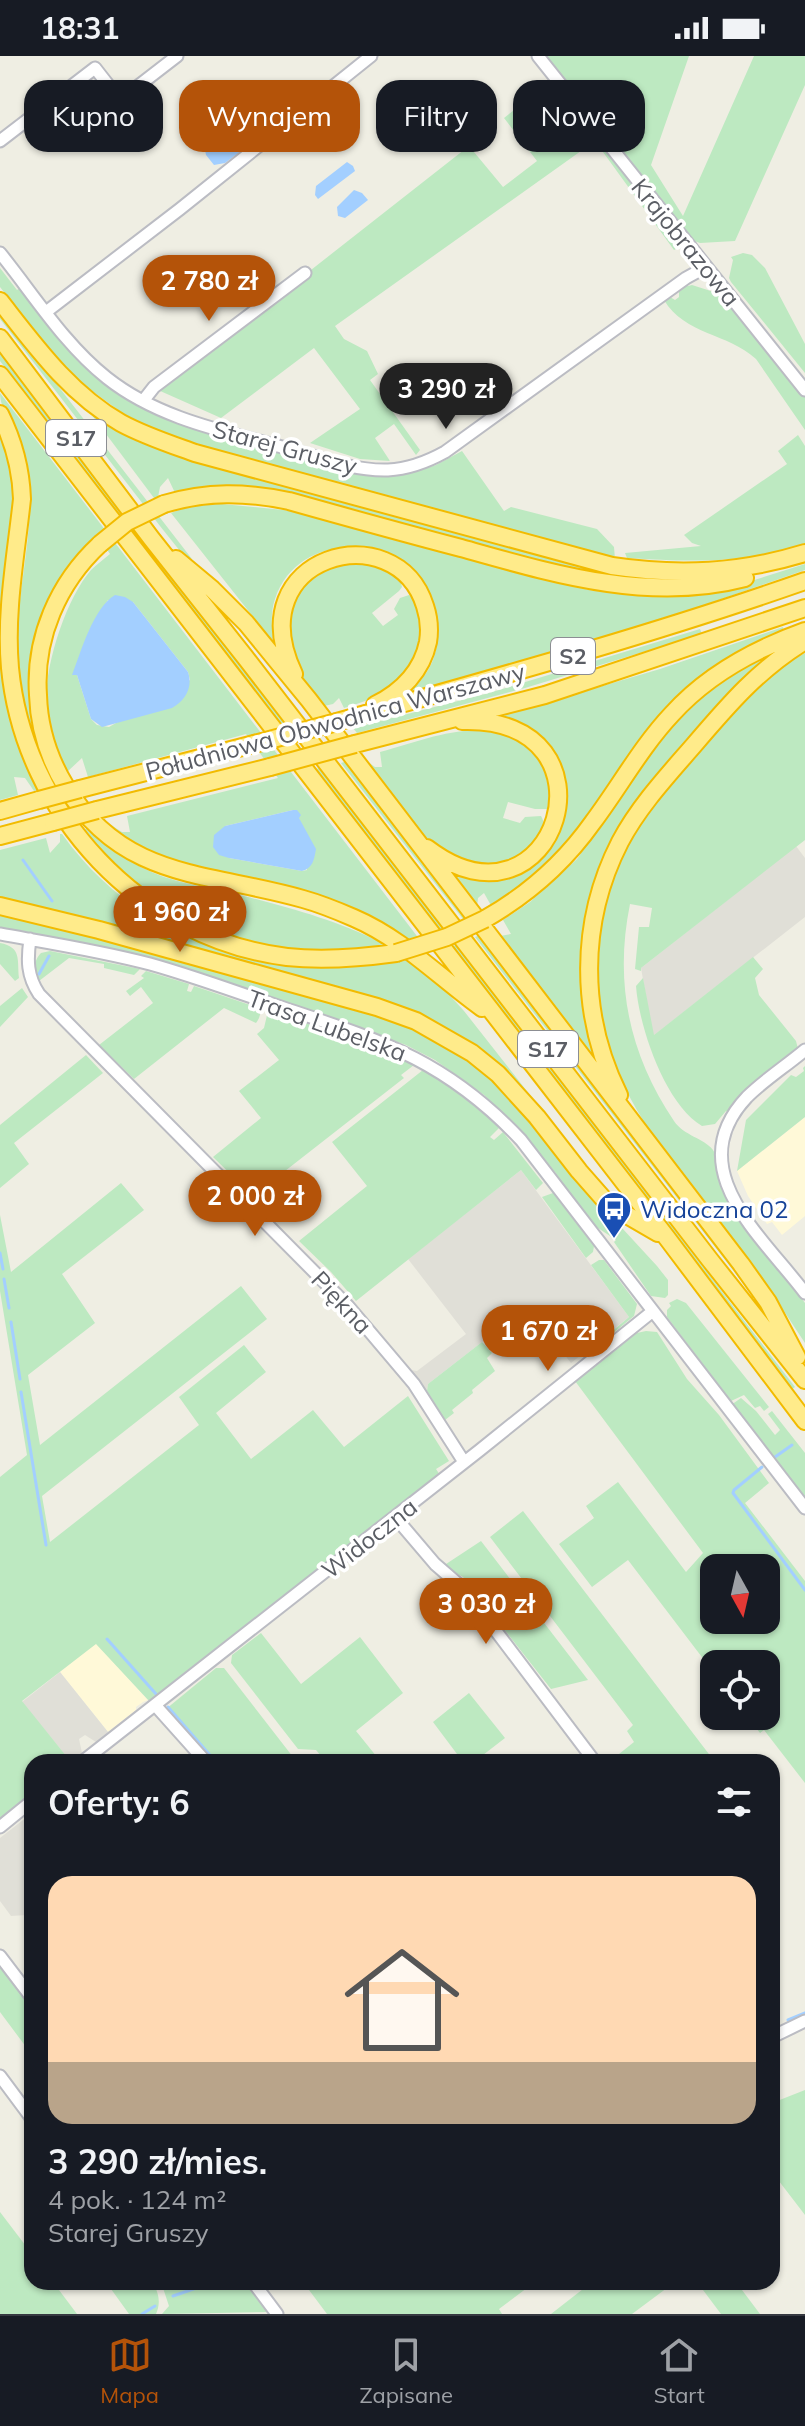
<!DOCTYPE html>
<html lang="pl">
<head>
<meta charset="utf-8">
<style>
	:root { --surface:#171b24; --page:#20242c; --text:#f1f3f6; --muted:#9ea1a6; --line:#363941; --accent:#b45309 }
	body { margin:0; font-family:Mulish,sans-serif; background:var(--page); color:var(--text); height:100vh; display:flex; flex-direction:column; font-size:30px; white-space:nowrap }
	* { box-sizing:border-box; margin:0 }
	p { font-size:26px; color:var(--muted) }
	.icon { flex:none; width:44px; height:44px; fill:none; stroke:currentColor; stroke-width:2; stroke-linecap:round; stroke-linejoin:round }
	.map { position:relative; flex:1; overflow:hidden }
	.drawer { position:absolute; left:24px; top:1698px; width:756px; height:536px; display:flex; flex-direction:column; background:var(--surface); border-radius:24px; box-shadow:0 2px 6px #0004 }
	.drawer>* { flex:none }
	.top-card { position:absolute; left:24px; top:24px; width:758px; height:72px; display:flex; gap:16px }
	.needle { width:52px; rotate:172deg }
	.buttons { position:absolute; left:700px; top:1498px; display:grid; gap:16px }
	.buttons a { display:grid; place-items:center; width:80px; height:80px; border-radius:16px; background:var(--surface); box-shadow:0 2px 6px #0004; font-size:40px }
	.price { position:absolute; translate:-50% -68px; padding:0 18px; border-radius:28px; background:var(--accent); color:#fff; font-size:26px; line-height:52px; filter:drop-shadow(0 2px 4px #0008) }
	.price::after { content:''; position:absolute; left:50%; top:48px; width:24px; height:18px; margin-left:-12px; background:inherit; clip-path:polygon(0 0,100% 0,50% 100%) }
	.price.selected { background:#222; color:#fff }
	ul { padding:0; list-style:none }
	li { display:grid; align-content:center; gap:16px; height:424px; padding:0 24px }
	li+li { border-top:2px solid var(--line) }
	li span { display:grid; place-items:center; height:248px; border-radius:24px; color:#555 }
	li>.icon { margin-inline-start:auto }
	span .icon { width:144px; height:144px; fill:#fffc; stroke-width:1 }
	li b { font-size:34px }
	h2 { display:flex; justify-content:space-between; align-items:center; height:96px; padding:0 24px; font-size:34px }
	.pill { padding:0 28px; border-radius:24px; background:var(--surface); box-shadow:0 2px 6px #0004; font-size:28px; line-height:72px }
	.pill.selected { background:var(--accent); color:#fff }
	.status { display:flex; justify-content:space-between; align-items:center; height:56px; padding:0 40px; background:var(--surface); direction:ltr }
	.status svg { height:22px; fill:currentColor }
	.dock { display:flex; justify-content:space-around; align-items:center; height:112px; border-top:2px solid var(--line); background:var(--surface); font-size:22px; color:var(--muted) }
	.dock a { display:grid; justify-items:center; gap:4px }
	.dock .selected { color:var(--accent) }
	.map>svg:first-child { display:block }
	.commercial { fill:#fff9d8 }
	.industrial { fill:#e0dfd7 }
	.green { fill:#bde9c1; fill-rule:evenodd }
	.water { fill:#a3cfff }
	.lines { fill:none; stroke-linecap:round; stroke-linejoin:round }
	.stream { stroke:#a3cfff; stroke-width:3 }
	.minor-casing { stroke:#bbbcc3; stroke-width:15 }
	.highway-casing { stroke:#f2bb00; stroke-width:20 }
	.minor { stroke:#fff; stroke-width:11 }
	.highway { stroke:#ffeb8a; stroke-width:16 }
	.highway-bridge-casing { stroke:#f2bb00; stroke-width:20; stroke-linecap:butt }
	.highway-bridge { stroke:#ffeb8a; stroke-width:16 }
	.labels { text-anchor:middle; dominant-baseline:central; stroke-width:7; stroke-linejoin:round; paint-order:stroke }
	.shield { fill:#fff; stroke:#8c8e93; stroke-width:2 }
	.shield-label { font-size:22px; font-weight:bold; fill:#5b5e65 }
	.street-label { font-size:24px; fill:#5b5e65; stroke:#fff }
	.transit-label { font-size:24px; fill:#164399; stroke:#fff; text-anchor:start }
</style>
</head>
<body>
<div class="status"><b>18:31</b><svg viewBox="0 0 49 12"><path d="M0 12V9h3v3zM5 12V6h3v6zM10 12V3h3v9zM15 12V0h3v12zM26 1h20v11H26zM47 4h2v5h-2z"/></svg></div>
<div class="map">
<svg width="805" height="2258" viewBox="0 0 805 2258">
	<rect width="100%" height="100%" fill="#efeee3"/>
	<path class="commercial" d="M805 1061V1160L782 1179 772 1166 767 1168 748 1140 737 1115Z
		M96 1587 148 1644 143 1646 136 1651V1654L108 1676 60 1616Z"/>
	<path class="industrial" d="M796 790 805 802V861L653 980 641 912Z
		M521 1114 629 1261 571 1307 527 1251 428 1328 427 1335 411 1314 417 1315 466 1278 408 1203Z
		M60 1616 108 1676 96 1686 85 1679 79 1683 82 1697 71 1706 22 1646Z
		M32 1757V1866L27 1859 11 1860 0 1845V1782Z"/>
	<path class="green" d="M538 0H689L651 109 683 160 754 0H805V29L735 185 700 187 691 184 674 194 595 85 335 270 344 283 367 295 378 318 370 324 420 394 416 399 394 368 375 382 390 405 360 403 310 387 360 353 314 292 221 362 158 334 469 90 503 131 537 105 504 62 555 22Z
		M743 197 752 199 765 212 805 288V317L731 226 729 222 733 204 731 201Z
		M0 212 17 234 21 231 58 280 160 359 179 367 362 419H399L421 414 436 409 462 395 504 455 511 451 597 473 614 491 615 503 234 400 172 381 146 370 121 356 77 324 59 306 0 231Z
		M686 228 688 230 692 229 717 237 720 236 805 340V374L756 303C728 277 685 279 664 244L670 241 675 244 679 241V234Z
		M0 255 192 503 184 500 160 470 0 263Z
		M0 296 126 460 122 463 0 305Z
		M0 337 420 884 409 887 156 800 112 774 111 769 122 776H130L127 760 278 722 246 678 88 721 82 702 67 716C57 698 50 679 47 658 41 618 65 544 91 514 97 508 104 503 110 498L98 480 61 521 41 563 32 657 39 697C26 661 17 623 17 583 18 532 33 481 29 430 28 414 26 396 19 381 13 367 0 354 0 337ZM108 544 133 546 188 616 190 624 109 671 97 669 91 663 77 619 89 575ZM293 754 299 762 307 814 302 815 229 802 225 770Z
		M85 350 112 367 393 458 507 490 575 507 691 524H646L578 516 289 439H176L168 422 160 431 157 446Z
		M0 378C29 435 3 518 1 580 0 633 14 687 37 734L34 735 25 722 14 721 18 739 0 744Z
		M798 379 805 390V488C738 508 695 506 627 502L625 497 701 490 692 487 684 479 787 408 778 395Z
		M222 448 294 455 537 521 589 534 621 538 647 540 716 536 805 508V514L630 575 404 639C427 622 437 605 438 576 441 482 302 460 275 543 270 557 272 573 273 586L171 457 192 449Z
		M136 472 286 667 280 668 131 475Z
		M357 506 388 515 400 523 402 531 399 535 372 557 383 570 398 559 394 553 400 542 409 539 415 542C417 549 422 558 422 566 427 618 386 640 344 652L339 642 333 648 324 650 368 706 375 711H382L380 696C428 683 485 657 529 692 552 710 552 726 548 753H535L508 746 503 762 520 767 525 761 541 760C558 789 496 816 471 808 449 802 433 789 417 774L305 627 290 592V552L308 525 322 515 338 509Z
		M783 571 784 576 733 601 551 810 493 853 484 837 478 842 477 851 446 811 476 821 545 794 555 780 562 763 566 746 565 730 560 712 552 697 490 663 660 613Z
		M700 573 702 578 525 632 357 677 353 672 489 637Z
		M805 597V784L641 912V915L635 913 639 871H649L652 852 630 848C614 927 629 998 674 1065 684 1080 704 1082 713 1094 718 1101 716 1110 717 1118 719 1128 723 1137 728 1146L805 1247V1287C787 1260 770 1233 751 1207 708 1149 656 1095 624 1030 589 962 588 877 619 808 633 776 654 749 676 723 715 678 751 625 805 597Z
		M762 602 765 606 726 642 593 833 583 879 581 924 588 979 600 1017 500 880 511 878 503 864 530 846 577 803 666 677 709 634Z
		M347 705 471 865 466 867 341 707Z
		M321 712 447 875 442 877 315 713Z
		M91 772C142 825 177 824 244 840 294 853 335 864 382 887L384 894C362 895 339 897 316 897 300 897 283 893 267 889 189 871 135 833 81 774Z
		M60 778H62C140 888 280 930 409 903L436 924 464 955 611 1142 449 978 0 845V794L46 782 50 797 60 786Z
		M0 855 355 951 431 977 494 1021 599 1147 657 1210 668 1224V1239L665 1242 651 1240 614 1186 616 1184 589 1166 555 1116 513 1067 484 1039 435 1004 406 989 328 961 175 911 0 874Z
		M480 879 737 1215 767 1258 475 881Z
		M0 887C22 891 17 904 19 922L15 925 0 908Z
		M456 889 795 1331 791 1334 451 891Z
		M50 895 140 913 134 919 104 912V908L69 902 39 925C32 916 34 904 41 897Z
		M753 901 763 913 755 922 759 939 796 985 798 993 742 1038 728 1056 726 1055 715 1068 702 1070C665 1048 639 971 636 930L643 922 654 979Z
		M146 915 189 928 187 935 191 936 194 930 259 952C262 957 259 963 256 967L224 952 134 1023 99 989 153 947 141 931 130 940 126 935 144 922 141 920Z
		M22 932 28 941 0 971V950Z
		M268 955 385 993 414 1009 401 1019 404 1022 253 1140 213 1101 261 1062 239 1035 279 1004 257 978 264 972Z
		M86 999 103 1017 14 1087 29 1108 0 1132V1069Z
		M805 1010V1061L737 1115 746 1064 791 1019 796 1021 804 1015 803 1012Z
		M423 1014C450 1031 476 1049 499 1072L490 1081 494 1084 503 1076 543 1127 536 1134 521 1114 356 1245 331 1216 299 1185 367 1130 332 1086Z
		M121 1127 144 1154 62 1218 95 1267 28 1319 40 1389 241 1230 267 1263 42 1440 50 1486 199 1369 179 1341 244 1289 266 1316 216 1357 251 1403 313 1354 344 1391 408 1340 449 1405 436 1413 440 1419 150 1646 96 1588 22 1645 71 1706H32V1737L0 1762V1421L27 1399 0 1235V1159L11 1216Z
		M553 1137 594 1190 593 1196 586 1202 542 1141Z
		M599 1204H604L637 1248 634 1260 612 1278 610 1277 629 1261 591 1209Z
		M677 1243 686 1247 769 1351 764 1355 760 1350 755 1352 744 1339 731 1345 667 1261V1254L671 1250 669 1247Z
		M646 1275 657 1276 687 1323 719 1359 769 1427 745 1447 805 1525V1727L764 1674 760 1677 747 1660H766V1608H714V1617L628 1504 592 1531 559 1488 594 1462 586 1450 618 1426 686 1516 703 1497 575 1325 637 1277ZM714 1512H766V1564H714Z
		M482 1286 492 1297 487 1302 495 1315 472 1334 473 1337 452 1354 454 1357 445 1364 427 1335 428 1328Z
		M741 1342 756 1355 775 1379 780 1374 768 1358 772 1355 805 1397V1444L731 1349Z
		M523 1455 533 1468 715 1706H609L634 1686 627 1675 633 1669 490 1481Z
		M481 1485 588 1624 551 1633 463 1521 443 1510Z
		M261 1577 301 1628 360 1581 403 1637 356 1675 381 1706H326L316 1694 298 1693 231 1607 232 1599Z
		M216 1612H224L293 1701 312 1703 315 1706H210L166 1653Z
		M469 1637 505 1682 474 1706H463L433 1666Z
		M0 1905 32 1946V1999L0 1956Z
		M805 2034V2159L772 2116V2047Z
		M0 2156 32 2198V2226H53L77 2258H0Z
		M106 2226H152C159 2236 161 2247 156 2258H129Z
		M161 2226H248L270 2256 162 2258 169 2250Z
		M303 2226H535L499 2253 502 2258H327Z
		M592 2226H675L632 2258H551Z
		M697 2226H736L760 2258H721Z"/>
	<path class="water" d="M234 65H242L253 86 225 107 214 109 206 99 204 89Z
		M347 106 353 110 355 115 318 143 315 139 316 130Z
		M354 134 362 137 368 144 345 162 338 160 337 151Z
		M115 539 125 541 133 546 188 616C193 631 186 644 172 652L102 671 91 663 77 619H72C81 596 93 552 115 539Z
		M293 754H297L301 759 299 762 316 793C314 804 313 812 302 815L229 802 219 799 213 791 214 779 225 770Z"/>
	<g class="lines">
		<path class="stream" d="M23 804 52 845
			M39 918 49 900
			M0 1197 3 1213
			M4 1223 9 1252
			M11 1266 20 1323
			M21 1336 46 1489
			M775 1401 792 1389
			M762 1411 734 1434 733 1437 805 1534
			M107 1583 156 1638
			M168 1651 216 1706
			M788 1964 805 1957
			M173 2240 214 2226
			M142 2258 155 2250"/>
		<defs>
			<path id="minor" d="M538 0 805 334
				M0 85 95 12 120 44 177 0
				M0 197C34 239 64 288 107 322 160 364 228 376 293 394 323 403 355 415 388 414 408 413 427 406 445 396L686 222 706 211
				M46 256 180 153 371 0
				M143 345 154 331 305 217
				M0 878C50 887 101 895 150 908 193 920 236 936 278 950 379 984 445 1003 521 1084L805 1452
				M30 883C27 904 27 920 39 938L348 1250 414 1328 464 1406
				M805 994C786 1010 764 1024 747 1041 679 1113 763 1181 805 1237
				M395 1461 435 1508 465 1534 595 1706
				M155 1649 206 1706
				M82 1706 480 1394 653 1255
				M0 1771 32 1745
				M0 1900 32 1942
				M772 1981 805 1965
				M0 2020 32 2063
				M253 2226 277 2258"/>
			<path id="highway" d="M0 245C36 291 70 338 121 367 145 380 170 388 195 397L612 510C679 520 740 517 805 497
				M0 282 151 482 245 601 710 1204 805 1324
				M0 319 667 1182 805 1365
				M0 358C14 386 21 412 22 443 16 499 5 556 10 612 24 758 141 883 287 901 324 905 360 902 396 897
				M164 448C208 435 245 436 289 445 346 461 404 477 461 492 554 518 649 547 745 522
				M100 488C58 527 34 582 38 639 39 672 49 703 66 731 124 825 210 816 303 843 321 848 338 855 354 862 403 883 440 922 482 952
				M176 503 212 533 246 567 309 644 741 1208 768 1246 797 1301
				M294 618C237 499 396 457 425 550 429 562 430 574 428 586 422 615 401 636 375 649
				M337 666C494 622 651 579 805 525
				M355 688 545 639 805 552
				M80 733 254 688
				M97 754 270 711
				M0 755 39 744
				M0 780 53 766
				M427 792C556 890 627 660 462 665
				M0 850 99 874 258 918 377 951 416 965 472 997 498 1018 537 1061 579 1115 608 1148 658 1177
				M485 863C529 838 564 807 593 766 620 730 641 691 672 658 708 618 755 593 805 575
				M619 1039C579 959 579 866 620 786 639 750 668 719 694 689 729 648 759 613 805 585"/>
		</defs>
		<use href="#minor" class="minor-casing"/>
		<use href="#highway" class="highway-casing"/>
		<use href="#minor" class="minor"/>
		<use href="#highway" class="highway"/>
		<defs>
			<path id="highway-bridge" d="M100 488 127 466 164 448
				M254 688 337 666
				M270 711 355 688
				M39 744 80 733
				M53 766 97 754
				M396 897 447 881 485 863"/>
		</defs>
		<use href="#highway-bridge" class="highway-bridge-casing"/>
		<use href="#highway-bridge" class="highway-bridge"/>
	</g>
	<defs>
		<symbol id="bus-pin" viewBox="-11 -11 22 30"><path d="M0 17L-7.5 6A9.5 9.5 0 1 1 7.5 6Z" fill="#1a4fb4" stroke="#fff"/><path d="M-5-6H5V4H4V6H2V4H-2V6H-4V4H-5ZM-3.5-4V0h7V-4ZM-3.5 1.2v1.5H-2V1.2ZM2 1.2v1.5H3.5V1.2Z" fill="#fff"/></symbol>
	</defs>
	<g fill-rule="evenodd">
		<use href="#bus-pin" x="594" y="1133" width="40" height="54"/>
	</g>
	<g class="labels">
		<g class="shield">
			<rect x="46" y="364" width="60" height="36" rx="6"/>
			<rect x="551" y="582" width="44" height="36" rx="6"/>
			<rect x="518" y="975" width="60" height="36" rx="6"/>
		</g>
		<g class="shield-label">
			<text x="76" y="382">S17</text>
			<text x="573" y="600">S2</text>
			<text x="548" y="993">S17</text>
		</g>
		<g class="street-label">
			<text transform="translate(686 186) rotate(51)">Krajobrazowa</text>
			<text transform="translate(285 391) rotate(15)">Starej Gruszy</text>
			<text transform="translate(335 665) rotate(-15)">Południowa Obwodnica Warszawy</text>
			<text transform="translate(327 969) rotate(20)">Trasa Lubelska</text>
			<text transform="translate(342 1246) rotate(47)">Piękna</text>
			<text transform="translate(369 1482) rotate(-38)">Widoczna</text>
		</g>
		<g class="transit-label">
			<text x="640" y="1153">Widoczna 02</text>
		</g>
	</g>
</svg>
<div class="buttons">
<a><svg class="needle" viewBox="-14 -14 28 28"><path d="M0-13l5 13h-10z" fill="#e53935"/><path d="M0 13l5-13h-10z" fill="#9ea1a6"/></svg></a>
<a><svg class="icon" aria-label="locate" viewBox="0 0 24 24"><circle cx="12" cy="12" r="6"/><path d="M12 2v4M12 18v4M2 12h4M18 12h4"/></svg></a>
</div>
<b class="price" style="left:209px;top:267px">2 780 zł</b>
<b class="price selected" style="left:446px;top:375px">3 290 zł</b>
<b class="price" style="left:180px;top:898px">1 960 zł</b>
<b class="price" style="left:255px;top:1182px">2 000 zł</b>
<b class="price" style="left:548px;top:1317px">1 670 zł</b>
<b class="price" style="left:486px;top:1590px">3 030 zł</b>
<div class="top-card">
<a class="pill">Kupno</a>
<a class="pill selected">Wynajem</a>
<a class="pill">Filtry</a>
<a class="pill">Nowe</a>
</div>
<section class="drawer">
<h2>Oferty: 6<svg class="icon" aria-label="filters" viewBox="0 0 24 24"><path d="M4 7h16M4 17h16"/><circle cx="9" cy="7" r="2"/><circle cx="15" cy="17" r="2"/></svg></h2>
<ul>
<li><span style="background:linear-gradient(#ffd9b3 75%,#b9a48a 0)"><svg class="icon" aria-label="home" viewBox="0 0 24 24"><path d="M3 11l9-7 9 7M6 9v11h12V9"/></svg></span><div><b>3 290 zł/mies.</b><p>4 pok. · 124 m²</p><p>Starej Gruszy</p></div></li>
</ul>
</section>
</div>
<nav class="dock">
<a class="selected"><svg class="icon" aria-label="map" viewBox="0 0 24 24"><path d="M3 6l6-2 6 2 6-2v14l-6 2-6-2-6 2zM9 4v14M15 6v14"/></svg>Mapa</a>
<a><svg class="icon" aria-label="saved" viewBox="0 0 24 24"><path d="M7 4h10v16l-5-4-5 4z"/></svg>Zapisane</a>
<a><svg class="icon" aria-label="home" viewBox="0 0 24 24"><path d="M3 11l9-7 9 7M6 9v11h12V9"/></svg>Start</a>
</nav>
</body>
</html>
